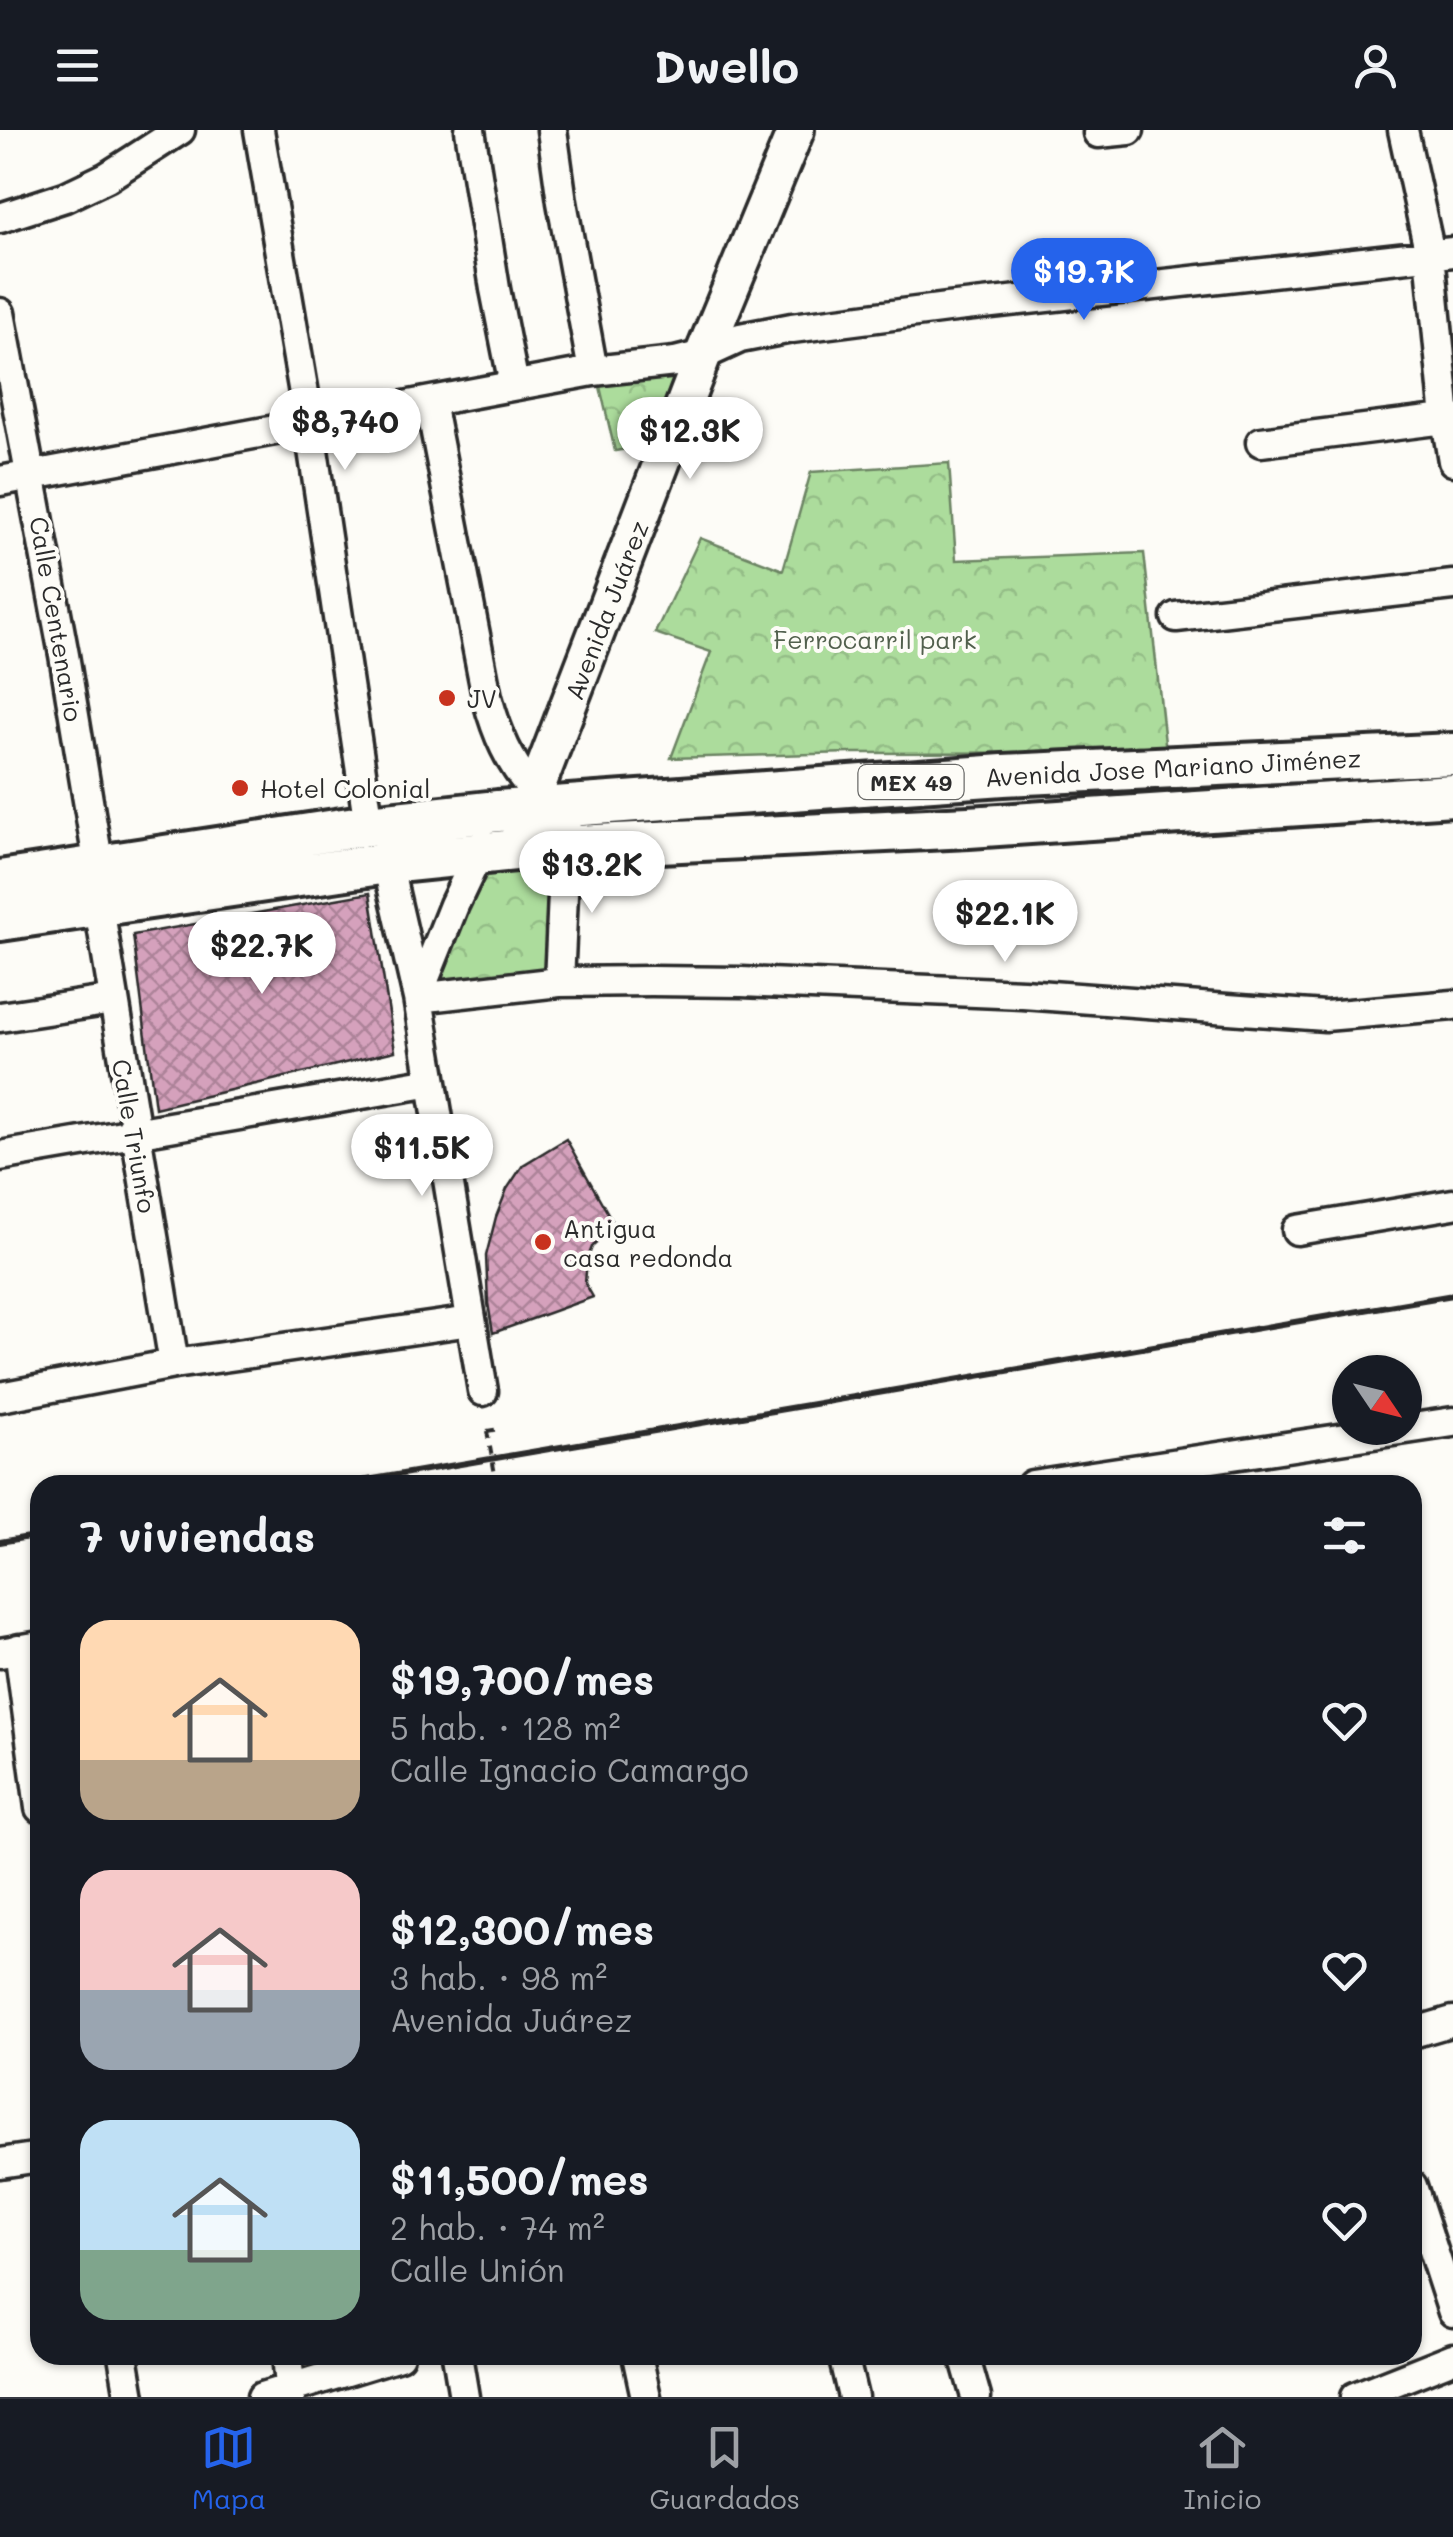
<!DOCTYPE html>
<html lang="es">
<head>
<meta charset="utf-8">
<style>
	:root { --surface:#171b24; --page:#242831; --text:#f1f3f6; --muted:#9ea1a6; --line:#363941; --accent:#2563eb }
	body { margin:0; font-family:Mali,sans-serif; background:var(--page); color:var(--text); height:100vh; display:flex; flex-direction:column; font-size:38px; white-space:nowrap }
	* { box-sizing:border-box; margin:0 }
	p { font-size:32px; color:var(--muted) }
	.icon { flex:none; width:55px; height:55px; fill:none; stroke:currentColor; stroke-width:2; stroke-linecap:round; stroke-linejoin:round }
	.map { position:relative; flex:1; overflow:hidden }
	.side { position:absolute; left:30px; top:1345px; width:1392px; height:890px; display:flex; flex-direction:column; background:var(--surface); border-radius:30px; box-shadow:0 2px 8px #0004 }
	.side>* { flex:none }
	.needle { width:65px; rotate:125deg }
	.controls { position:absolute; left:1332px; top:1225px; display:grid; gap:20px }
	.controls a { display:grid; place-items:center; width:90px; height:90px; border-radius:50%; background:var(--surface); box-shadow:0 2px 8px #0004; font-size:50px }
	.price { position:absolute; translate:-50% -85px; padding:0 22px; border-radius:35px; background:#fff; color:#222; font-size:32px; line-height:65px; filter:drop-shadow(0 2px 5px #0008) }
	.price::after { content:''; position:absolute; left:50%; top:60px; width:30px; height:22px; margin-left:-15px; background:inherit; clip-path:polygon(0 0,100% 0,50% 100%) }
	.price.current { background:var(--accent); color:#fff }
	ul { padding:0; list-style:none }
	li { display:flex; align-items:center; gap:30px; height:250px; padding:0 50px }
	li span { display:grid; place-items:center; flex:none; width:280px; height:200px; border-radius:30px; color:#555 }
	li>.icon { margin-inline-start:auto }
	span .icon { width:120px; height:120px; fill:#fffc; stroke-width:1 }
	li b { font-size:42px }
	h2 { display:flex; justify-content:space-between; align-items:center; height:120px; padding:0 50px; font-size:42px }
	header { display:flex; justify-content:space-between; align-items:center; height:130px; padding:0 50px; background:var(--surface); font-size:45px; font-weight:700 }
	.tabs { display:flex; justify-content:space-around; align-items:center; height:140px; border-top:2px solid var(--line); background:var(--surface); font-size:28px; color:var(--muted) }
	.tabs a { display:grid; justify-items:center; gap:5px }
	.tabs .current { color:var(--accent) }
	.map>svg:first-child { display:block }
	.park { fill:url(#park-crowns); stroke:#6c8464; stroke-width:2.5 }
	.building { fill:url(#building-cross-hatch); stroke:#2b2b2b; stroke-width:2.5 }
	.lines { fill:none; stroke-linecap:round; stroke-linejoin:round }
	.minor-casing { stroke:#2b2b2b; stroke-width:35 }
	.major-casing { stroke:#2b2b2b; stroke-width:42 }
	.highway-casing { stroke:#2b2b2b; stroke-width:48 }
	.path { stroke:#2b2b2b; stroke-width:4; stroke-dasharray:8 8; stroke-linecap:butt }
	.minor { stroke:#fdfcf7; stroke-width:28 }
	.major { stroke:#fdfcf7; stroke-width:35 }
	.highway { stroke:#fdfcf7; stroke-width:40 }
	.rail { stroke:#2b2b2b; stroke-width:6 }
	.path-bridge { stroke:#2b2b2b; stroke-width:4; stroke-dasharray:8 8; stroke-linecap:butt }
	.poi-dot { fill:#c8321e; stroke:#fdfcf7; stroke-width:4 }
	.labels { text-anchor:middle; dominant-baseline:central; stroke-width:8; stroke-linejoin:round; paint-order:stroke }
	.shield { fill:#fdfcf7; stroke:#6a6a68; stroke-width:2.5 }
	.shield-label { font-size:22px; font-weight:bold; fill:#2b2b2b }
	.street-label { font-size:25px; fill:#2b2b2b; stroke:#fdfcf7 }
	.park-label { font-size:25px; fill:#52604d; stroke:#fdfcf7 }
	.poi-label { font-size:25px; fill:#2b2b2b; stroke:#fdfcf7; text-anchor:start }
</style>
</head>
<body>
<header><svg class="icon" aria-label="menu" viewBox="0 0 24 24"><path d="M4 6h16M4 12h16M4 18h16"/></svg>Dwello<svg class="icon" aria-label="person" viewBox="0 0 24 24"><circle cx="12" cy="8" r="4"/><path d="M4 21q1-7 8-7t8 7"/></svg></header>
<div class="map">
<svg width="1453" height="2267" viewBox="0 0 1453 2267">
	<defs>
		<pattern id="park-crowns" width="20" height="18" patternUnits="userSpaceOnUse" patternTransform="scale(2.5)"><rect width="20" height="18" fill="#acdc9c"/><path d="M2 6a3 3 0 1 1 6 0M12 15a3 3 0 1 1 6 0" fill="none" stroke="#94bd87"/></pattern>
		<pattern id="building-cross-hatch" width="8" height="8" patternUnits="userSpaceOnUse" patternTransform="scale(2.5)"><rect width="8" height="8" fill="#d5a1bc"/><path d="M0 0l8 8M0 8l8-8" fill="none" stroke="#ad8399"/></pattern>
	</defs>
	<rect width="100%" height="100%" fill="#fdfcf7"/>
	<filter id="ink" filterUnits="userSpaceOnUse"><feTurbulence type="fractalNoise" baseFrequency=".01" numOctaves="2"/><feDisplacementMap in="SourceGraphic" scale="20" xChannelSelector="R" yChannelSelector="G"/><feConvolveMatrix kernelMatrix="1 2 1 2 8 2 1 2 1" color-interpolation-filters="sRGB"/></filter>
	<g filter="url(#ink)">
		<path class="park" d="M693 233 661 313 615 321 598 248Z
			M949 333 956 430 1144 423 1166 622 850 623 671 628 711 522 655 503 700 408 783 440 811 342Z
			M560 724 554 847 423 861 484 742Z"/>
		<path class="building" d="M370 763 395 921 155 978 133 805Z
			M566 1009 615 1096 592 1117 587 1130 585 1153 593 1167 493 1203 488 1173 486 1126 496 1087 507 1059 523 1035Z"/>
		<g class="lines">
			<defs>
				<path id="minor" d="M259 0 309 293 369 695
					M470 0 495 159 514 255
					M552 0 562 72 593 241
					M1403 0 1430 124 1446 289 1453 331
					M1098 3 1129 0
					M0 88 65 67 107 47 180 0
					M0 183 64 525 99 737
					M430 272 487 567C497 604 509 633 535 662
					M1261 312 1453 288
					M0 351 593 241 675 232 703 225 740 208 792 198 947 178 1453 122
					M1176 487 1453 455
					M387 733 418 868 483 1261
					M99 777 174 1234
					M559 852 566 699
					M418 865 454 775 483 714
					M418 868 559 852 651 851 742 852 1023 864 1325 886 1453 875
					M0 887 113 870
					M0 1026 432 952
					M1297 1100 1453 1074
					M0 1267 174 1234 471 1191
					M1032 1355 1453 1292
					M19 1519 40 1678
					M0 1523 40 1516
					M1412 1903 1453 1891
					M0 2033 40 2027
					M1412 2056 1453 2182
					M123 2225 130 2267
					M287 2225 291 2267
					M457 2225 464 2267
					M637 2225 646 2267
					M843 2225 853 2267
					M964 2225 976 2267
					M262 2267 399 2225
					M1355 2267 1453 2228"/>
				<path id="major" d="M520 701 703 225 796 0"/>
				<path id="highway" d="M0 751 369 695 498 681 1003 645 1453 624
					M0 790 387 733 535 718 969 697 1453 665"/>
			</defs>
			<use href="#minor" class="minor-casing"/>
			<use href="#major" class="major-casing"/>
			<use href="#highway" class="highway-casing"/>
			<path class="path" d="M487 1301 499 1299"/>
			<use href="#minor" class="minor"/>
			<use href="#major" class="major"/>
			<use href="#highway" class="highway"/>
			<path class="rail" d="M338 1355 1453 1165
				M0 1412 40 1405"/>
			<path class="path-bridge" d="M487 1301 497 1355"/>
		</g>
	</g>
	<g class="poi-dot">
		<circle cx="447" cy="568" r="10"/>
		<circle cx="240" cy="658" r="10"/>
		<circle cx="543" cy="1112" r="10"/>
	</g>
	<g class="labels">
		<rect class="shield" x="858.5" y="635" width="105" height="34" rx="8"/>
		<g class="shield-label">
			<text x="911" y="652">MEX 49</text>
		</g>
		<g class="street-label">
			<text transform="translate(606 480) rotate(-69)">Avenida Juárez</text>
			<text transform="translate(57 489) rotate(80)">Calle Centenario</text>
			<text transform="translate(1173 637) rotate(-3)">Avenida Jose Mariano Jiménez</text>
			<text transform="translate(135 1006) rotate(80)">Calle Triunfo</text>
		</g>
		<g class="park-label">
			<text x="875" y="509">Ferrocarril park</text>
		</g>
		<g class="poi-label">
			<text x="467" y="568">JV</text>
			<text x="260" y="658">Hotel Colonial</text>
			<text x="563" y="1098">Antigua<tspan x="563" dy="29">casa redonda</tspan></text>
		</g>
	</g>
</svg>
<div class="controls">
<a><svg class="needle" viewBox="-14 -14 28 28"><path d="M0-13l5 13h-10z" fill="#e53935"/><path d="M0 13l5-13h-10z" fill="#9ea1a6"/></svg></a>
</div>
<b class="price current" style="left:1084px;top:193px">$19.7K</b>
<b class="price" style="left:345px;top:343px">$8,740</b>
<b class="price" style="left:690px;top:352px">$12.3K</b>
<b class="price" style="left:592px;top:786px">$13.2K</b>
<b class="price" style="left:1005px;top:835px">$22.1K</b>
<b class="price" style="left:262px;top:867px">$22.7K</b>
<b class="price" style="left:422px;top:1069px">$11.5K</b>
<section class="side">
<h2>7 viviendas<svg class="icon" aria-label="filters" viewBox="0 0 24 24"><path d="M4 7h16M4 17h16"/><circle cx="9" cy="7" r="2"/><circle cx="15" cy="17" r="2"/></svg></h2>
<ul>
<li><span style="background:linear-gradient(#ffd9b3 70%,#b9a48a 0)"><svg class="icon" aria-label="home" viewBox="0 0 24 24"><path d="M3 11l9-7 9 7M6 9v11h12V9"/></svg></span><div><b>$19,700/mes</b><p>5 hab. · 128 m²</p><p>Calle Ignacio Camargo</p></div><svg class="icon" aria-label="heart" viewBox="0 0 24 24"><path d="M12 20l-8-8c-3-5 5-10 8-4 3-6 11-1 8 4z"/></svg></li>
<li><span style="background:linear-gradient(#f6c9c9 60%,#9aa5b1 0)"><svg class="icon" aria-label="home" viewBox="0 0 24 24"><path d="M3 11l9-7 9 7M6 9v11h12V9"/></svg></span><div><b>$12,300/mes</b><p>3 hab. · 98 m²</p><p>Avenida Juárez</p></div><svg class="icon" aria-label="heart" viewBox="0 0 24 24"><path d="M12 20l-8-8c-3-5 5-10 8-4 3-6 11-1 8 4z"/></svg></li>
<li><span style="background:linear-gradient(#bfe0f5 65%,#7fa58c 0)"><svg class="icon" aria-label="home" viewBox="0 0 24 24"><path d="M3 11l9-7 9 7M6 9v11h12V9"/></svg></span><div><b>$11,500/mes</b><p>2 hab. · 74 m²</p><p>Calle Unión</p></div><svg class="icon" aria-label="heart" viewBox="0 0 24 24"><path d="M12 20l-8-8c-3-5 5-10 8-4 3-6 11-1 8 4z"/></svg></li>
</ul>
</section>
</div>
<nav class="tabs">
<a class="current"><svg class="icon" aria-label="map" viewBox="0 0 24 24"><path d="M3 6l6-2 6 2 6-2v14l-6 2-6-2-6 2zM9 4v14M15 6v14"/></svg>Mapa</a>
<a><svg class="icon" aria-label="saved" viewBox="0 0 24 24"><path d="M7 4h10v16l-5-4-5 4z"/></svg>Guardados</a>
<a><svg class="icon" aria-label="home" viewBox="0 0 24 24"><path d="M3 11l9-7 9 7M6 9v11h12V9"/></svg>Inicio</a>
</nav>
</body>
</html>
